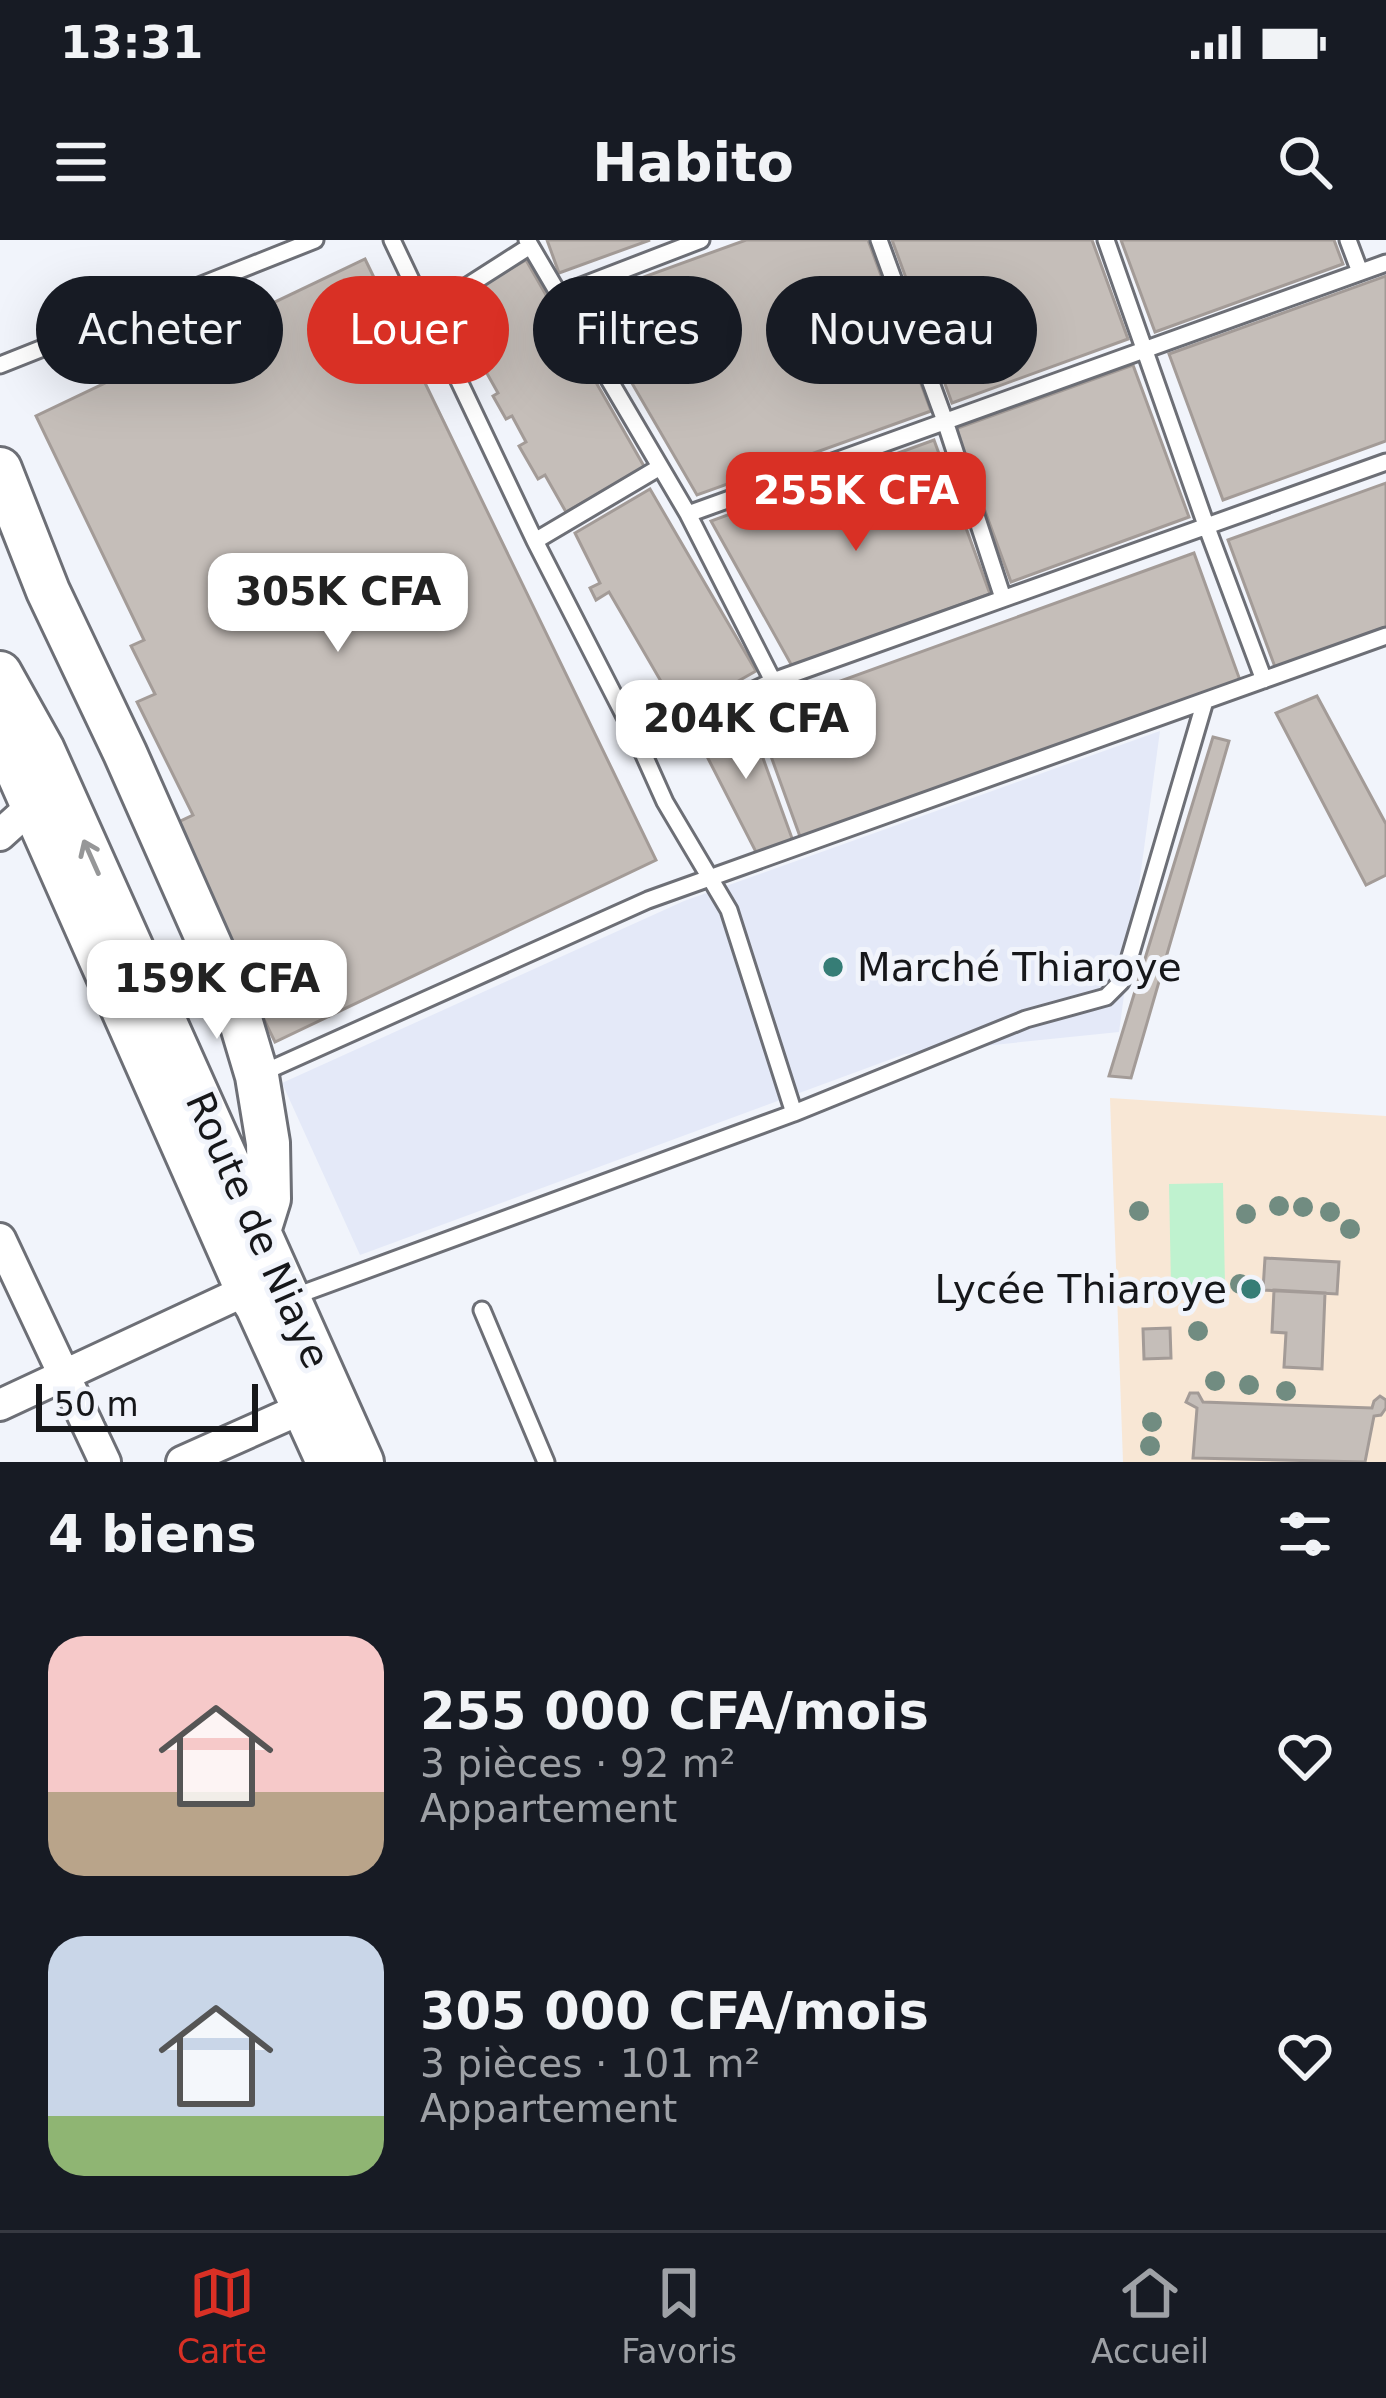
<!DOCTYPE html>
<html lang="fr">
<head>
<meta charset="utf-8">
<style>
	:root { --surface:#171b24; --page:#20242c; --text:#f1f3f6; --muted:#9ea1a6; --line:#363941; --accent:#d93025 }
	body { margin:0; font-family:"DejaVu Sans",sans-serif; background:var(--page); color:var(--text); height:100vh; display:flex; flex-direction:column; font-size:45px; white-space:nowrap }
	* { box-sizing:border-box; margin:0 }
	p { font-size:39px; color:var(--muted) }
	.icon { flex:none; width:66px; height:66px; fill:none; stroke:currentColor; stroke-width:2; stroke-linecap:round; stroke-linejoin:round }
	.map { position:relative; height:1222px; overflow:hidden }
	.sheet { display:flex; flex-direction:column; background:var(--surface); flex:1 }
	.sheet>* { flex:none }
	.hud { position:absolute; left:36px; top:36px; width:1314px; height:108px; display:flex; gap:24px }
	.scale { position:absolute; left:36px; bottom:30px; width:222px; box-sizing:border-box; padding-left:12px; border:6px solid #16171a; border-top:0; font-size:33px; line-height:42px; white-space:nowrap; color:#16171a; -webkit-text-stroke:9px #f1f4fb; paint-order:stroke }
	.price { position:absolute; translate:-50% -102px; padding:0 27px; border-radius:24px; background:#fff; color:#222; font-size:39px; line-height:78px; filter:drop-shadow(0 3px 6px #0008) }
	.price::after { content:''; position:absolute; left:50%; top:72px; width:36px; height:27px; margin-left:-18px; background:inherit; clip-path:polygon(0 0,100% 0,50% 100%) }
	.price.selected { background:var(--accent); color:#fff }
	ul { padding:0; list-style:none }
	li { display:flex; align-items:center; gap:36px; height:300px; padding:0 48px }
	li span { display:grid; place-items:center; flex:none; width:336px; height:240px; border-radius:36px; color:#555 }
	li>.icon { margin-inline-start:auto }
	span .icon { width:144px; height:144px; fill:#fffc; stroke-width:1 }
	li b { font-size:51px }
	h2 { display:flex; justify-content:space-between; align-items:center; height:144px; padding:0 48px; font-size:51px }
	.chip { padding:0 42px; border-radius:54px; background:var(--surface); box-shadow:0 12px 48px #0002; font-size:42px; line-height:108px }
	.chip.selected { background:var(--accent); color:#fff }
	.status { display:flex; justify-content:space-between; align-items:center; height:84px; padding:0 60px; background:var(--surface); direction:ltr }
	.status svg { height:33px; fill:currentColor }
	header { display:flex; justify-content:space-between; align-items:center; height:156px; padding:0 48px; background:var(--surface); font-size:54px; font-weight:800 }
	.menu { display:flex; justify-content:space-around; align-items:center; height:168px; border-top:3px solid var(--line); background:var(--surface); font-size:33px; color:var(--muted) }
	.menu a { display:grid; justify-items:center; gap:6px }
	.menu .selected { color:var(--accent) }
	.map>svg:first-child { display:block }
	.built { fill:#e4e9f8 }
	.education { fill:#f8e7d5 }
	.green { fill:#bff2cf }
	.building { fill:#c5beb9; stroke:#a39b97; stroke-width:3 }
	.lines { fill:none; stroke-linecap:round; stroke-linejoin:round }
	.lane-casing { stroke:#6d6f76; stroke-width:21 }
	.street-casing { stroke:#6d6f76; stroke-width:36 }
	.secondary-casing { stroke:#6d6f76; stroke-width:48 }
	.lane { stroke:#fff; stroke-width:15 }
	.street { stroke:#fff; stroke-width:30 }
	.secondary { stroke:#fff; stroke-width:42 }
	.tree { fill:#718c81 }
	.oneway { stroke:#969798 }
	.poi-dot { fill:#367d76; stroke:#f1f4fb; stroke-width:4.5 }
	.labels { text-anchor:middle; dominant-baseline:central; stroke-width:10; stroke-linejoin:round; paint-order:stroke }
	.poi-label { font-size:39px; fill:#16171a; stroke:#f1f4fb; text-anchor:start }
	.street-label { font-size:39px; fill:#16171a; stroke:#f1f4fb }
</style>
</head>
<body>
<div class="status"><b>13:31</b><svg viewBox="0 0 49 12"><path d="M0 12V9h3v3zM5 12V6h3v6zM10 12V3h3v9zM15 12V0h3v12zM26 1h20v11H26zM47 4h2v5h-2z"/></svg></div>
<header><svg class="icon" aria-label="menu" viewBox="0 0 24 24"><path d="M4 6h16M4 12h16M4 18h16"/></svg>Habito<svg class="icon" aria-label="search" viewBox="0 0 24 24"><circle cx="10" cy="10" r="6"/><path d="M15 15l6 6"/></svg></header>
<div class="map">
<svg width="1386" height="1222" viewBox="0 0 1386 1222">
	<rect width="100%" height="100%" fill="#f1f4fb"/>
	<path class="built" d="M1160 491 1119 792 905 814 360 1015 282 843 684 661Z"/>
	<path class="education" d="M1110 858 1386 876V1222H1123Z"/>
	<path class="green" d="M1223 943 1225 1046 1171 1047 1169 944Z"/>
	<path class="building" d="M547 0H650L559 33Z
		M746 0H868L931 171 697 255 583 59Z
		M892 0H1092L1128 99 952 163Z
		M1121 0H1334L1343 24 1155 92Z
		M365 19 656 620 275 802 170 586 193 575 137 462 155 454 131 406 144 400 36 176Z
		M526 20 645 228 566 272 545 235 538 239 519 206 526 202 512 176 506 179 493 156 498 153 448 64Z
		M1386 36V201L1223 260 1169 114Z
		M1133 125 1189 277 1011 342 955 189Z
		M934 200 990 354 792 426 711 281Z
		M1386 243V387L1275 427 1228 300Z
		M650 249 756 431 680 474 609 352 596 360 590 348 600 343 575 293Z
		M1194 313 1241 443 802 602 755 472Z
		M1317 456 1386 584V635L1366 645 1276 473Z
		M747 474 793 601 757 614 695 493Z
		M1213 497 1229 501 1131 838 1109 836Z
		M1265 1018 1339 1022 1337 1054 1263 1050Z
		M1274 1050 1325 1053 1322 1129 1284 1127 1286 1093 1272 1092Z
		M1170 1088 1171 1118 1144 1119 1143 1089Z
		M1190 1153H1198L1203 1162 1372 1168 1374 1161 1380 1156 1386 1160V1168L1381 1175 1374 1176 1365 1222 1193 1218 1197 1168 1186 1162Z"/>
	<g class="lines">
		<defs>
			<path id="lane" d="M392 0 535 301 639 504 665 562 729 670 794 873
				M527 0 688 274 773 441
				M879 0 945 181 1003 358
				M1106 0 1206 285 1264 440
				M1348 0 1360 32
				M558 55 701 0
				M425 73 530 6
				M0 125 315 0
				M688 274 1386 23
				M535 301 660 227
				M639 504 773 441 1386 222
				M260 834 648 660 1386 396
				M290 1058 794 873 1026 779 1106 757 1121 742 1126 730 1205 461
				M482 1070 546 1222"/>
			<path id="street" d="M0 595 32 566
				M0 999 105 1222
				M0 1165 247 1050
				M182 1222 303 1168"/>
			<path id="secondary" d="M0 229 48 351 125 513 234 759 257 836 268 903 269 959 259 991
				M0 433 43 510 362 1222
				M0 492 247 1050 257 1066 328 1222"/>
		</defs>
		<use href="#lane" class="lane-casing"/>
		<use href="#street" class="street-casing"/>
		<use href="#secondary" class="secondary-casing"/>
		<use href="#lane" class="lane"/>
		<use href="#street" class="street"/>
		<use href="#secondary" class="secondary"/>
	</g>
	<g class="tree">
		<circle cx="1279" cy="966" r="10"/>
		<circle cx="1303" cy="967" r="10"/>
		<circle cx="1139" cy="971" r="10"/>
		<circle cx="1330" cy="972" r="10"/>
		<circle cx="1246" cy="974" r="10"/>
		<circle cx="1350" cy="989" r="10"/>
		<circle cx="1240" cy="1044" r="10"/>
		<circle cx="1198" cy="1091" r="10"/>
		<circle cx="1215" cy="1141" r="10"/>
		<circle cx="1249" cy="1145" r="10"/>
		<circle cx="1286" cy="1151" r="10"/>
		<circle cx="1152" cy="1182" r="10"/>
		<circle cx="1150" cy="1206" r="10"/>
	</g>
	<defs><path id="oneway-shaft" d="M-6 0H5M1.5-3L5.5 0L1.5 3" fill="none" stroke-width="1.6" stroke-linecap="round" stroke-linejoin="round" transform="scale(3)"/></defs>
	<use class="oneway" href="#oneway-shaft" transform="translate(91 617) rotate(-114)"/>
	<g class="poi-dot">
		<circle cx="833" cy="727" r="12"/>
		<circle cx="1251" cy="1049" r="12"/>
	</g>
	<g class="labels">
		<g class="poi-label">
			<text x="857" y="727">Marché Thiaroye</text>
			<text x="1227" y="1049" text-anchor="end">Lycée Thiaroye</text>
		</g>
		<g class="street-label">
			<text transform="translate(258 990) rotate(66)">Route de Niaye</text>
		</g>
	</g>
</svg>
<div class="scale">50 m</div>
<b class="price selected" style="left:856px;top:314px">255K CFA</b>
<b class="price" style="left:338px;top:415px">305K CFA</b>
<b class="price" style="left:746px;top:542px">204K CFA</b>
<b class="price" style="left:217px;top:802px">159K CFA</b>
<div class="hud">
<a class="chip">Acheter</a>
<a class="chip selected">Louer</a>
<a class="chip">Filtres</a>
<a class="chip">Nouveau</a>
</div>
</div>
<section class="sheet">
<h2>4 biens<svg class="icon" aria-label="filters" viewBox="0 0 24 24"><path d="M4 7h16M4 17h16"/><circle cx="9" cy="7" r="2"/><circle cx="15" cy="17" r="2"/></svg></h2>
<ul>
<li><span style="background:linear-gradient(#f6c9c9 65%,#b9a48a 0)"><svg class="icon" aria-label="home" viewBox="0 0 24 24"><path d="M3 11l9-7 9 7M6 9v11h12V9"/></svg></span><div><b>255 000 CFA/mois</b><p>3 pièces · 92 m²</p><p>Appartement</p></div><svg class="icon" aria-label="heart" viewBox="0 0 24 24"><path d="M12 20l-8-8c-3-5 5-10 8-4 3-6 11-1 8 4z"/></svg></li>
<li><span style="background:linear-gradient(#c9d6e8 75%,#8fb573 0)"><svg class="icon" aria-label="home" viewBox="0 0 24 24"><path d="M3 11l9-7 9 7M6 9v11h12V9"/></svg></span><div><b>305 000 CFA/mois</b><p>3 pièces · 101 m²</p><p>Appartement</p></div><svg class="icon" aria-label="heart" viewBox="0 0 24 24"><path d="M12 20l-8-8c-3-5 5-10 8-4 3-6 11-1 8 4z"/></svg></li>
</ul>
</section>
<nav class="menu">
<a class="selected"><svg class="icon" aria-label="map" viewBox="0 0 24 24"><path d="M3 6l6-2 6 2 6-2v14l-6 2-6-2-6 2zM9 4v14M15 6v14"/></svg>Carte</a>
<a><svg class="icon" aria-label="saved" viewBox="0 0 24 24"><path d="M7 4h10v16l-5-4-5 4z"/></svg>Favoris</a>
<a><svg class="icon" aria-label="home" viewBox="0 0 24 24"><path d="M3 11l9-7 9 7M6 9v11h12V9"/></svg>Accueil</a>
</nav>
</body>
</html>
